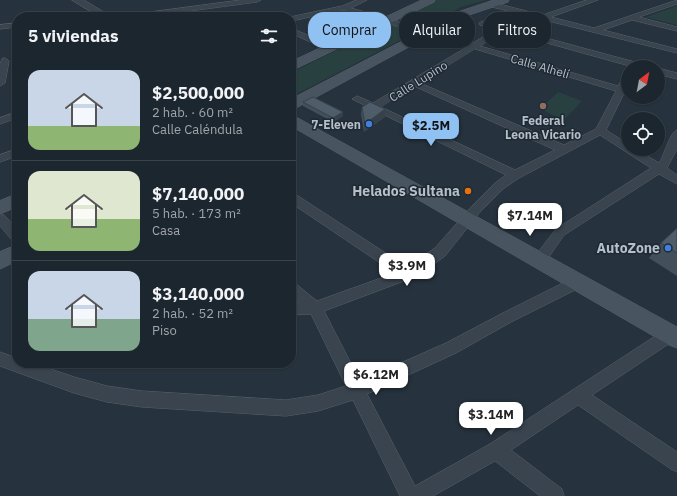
<!DOCTYPE html>
<html lang="es">
<head>
<meta charset="utf-8">
<style>
	:root { --surface:#1c262e; --page:#252e36; --text:#f1f3f6; --muted:#a0a5aa; --line:#3a434a; --accent:#90c1f3 }
	body { margin:0; font-family:"IBM Plex Sans",sans-serif; background:var(--page); color:var(--text); height:100vh; display:flex; flex-direction:column; font-size:15px; white-space:nowrap }
	* { box-sizing:border-box; margin:0 }
	p { font-size:13px; color:var(--muted) }
	.icon { flex:none; width:22px; height:22px; fill:none; stroke:currentColor; stroke-width:2; stroke-linecap:round; stroke-linejoin:round }
	.map { position:relative; flex:1; overflow:hidden }
	.drawer { position:absolute; left:12px; top:12px; width:284px; height:356px; display:flex; flex-direction:column; background:var(--surface); border-radius:16px; box-shadow:0 1px 3px #0004,0 0 0 1px var(--line) }
	.drawer>* { flex:none }
	.hud { position:absolute; left:308px; top:12px; width:309px; height:36px; display:flex; gap:8px }
	.needle { width:26px; rotate:32deg }
	.buttons { position:absolute; left:621px; top:60px; display:grid; gap:8px }
	.buttons a { display:grid; place-items:center; width:44px; height:44px; border-radius:50%; background:var(--surface); box-shadow:0 1px 3px #0004,0 0 0 1px var(--line); font-size:20px }
	.price { position:absolute; translate:-50% -34px; padding:0 9px; border-radius:8px; background:#fff; color:#222; font-size:13px; line-height:26px; filter:drop-shadow(0 1px 2px #0008) }
	.price::after { content:''; position:absolute; left:50%; top:24px; width:12px; height:9px; margin-left:-6px; background:inherit; clip-path:polygon(0 0,100% 0,50% 100%) }
	.price.active { background:var(--accent); color:#111 }
	ul { padding:0; list-style:none }
	li { display:flex; align-items:center; gap:12px; height:100px; padding:0 16px }
	li+li { border-top:1px solid var(--line) }
	li span { display:grid; place-items:center; flex:none; width:112px; height:80px; border-radius:12px; color:#555 }
	li>.icon { margin-inline-start:auto }
	span .icon { width:48px; height:48px; fill:#fffc; stroke-width:1 }
	li b { font-size:17px }
	h2 { display:flex; justify-content:space-between; align-items:center; height:48px; padding:0 16px; font-size:17px }
	.chip { padding:0 14px; border-radius:16px; background:var(--surface); box-shadow:0 1px 3px #0004,0 0 0 1px var(--line); font-size:14px; line-height:36px }
	.chip.active { background:var(--accent); color:#111 }
	.map>svg:first-child { display:block }
	.green { fill:#284040 }
	.lines { fill:none; stroke-linecap:round; stroke-linejoin:round }
	.minor-casing { stroke:#57626c; stroke-width:1 }
	.tertiary-casing { stroke:#57626c; stroke-width:1 }
	.secondary-casing { stroke:#57626c; stroke-width:1 }
	.minor { fill:#39444e; fill-rule:evenodd }
	.tertiary { fill:#39444e; fill-rule:evenodd }
	.secondary { fill:#485460; fill-rule:evenodd }
	.wall { fill:#43505a }
	.shaded-wall { fill:#37414a }
	.building { fill:#4e5d69; stroke:#37414a }
	.education-dot { fill:#8d6e63; stroke:#1e2933; stroke-width:1.5 }
	.shop-dot { fill:#3f7fe0; stroke:#1e2933; stroke-width:1.5 }
	.food-dot { fill:#e8710a; stroke:#1e2933; stroke-width:1.5 }
	.labels { text-anchor:middle; dominant-baseline:central; stroke-width:3; stroke-linejoin:round; paint-order:stroke }
	.far-street-label { font-size:12px; fill:#b5bfc9; stroke:#1e2933 }
	.far-poi-label { font-size:12px; font-weight:bold; fill:#b5bfc9; stroke:#1e2933 }
	.poi-label { font-size:14px; font-weight:bold; fill:#b5bfc9; stroke:#1e2933; text-anchor:end }
</style>
</head>
<body>
<div class="map">
<svg width="677" height="496" viewBox="0 0 677 496">
	<rect width="100%" height="100%" fill="#26323d"/>
	<path class="green" d="M436 0H486L461 7 426 27 398 19Z
		M677 6V25L646 17Z
		M391 23 418 31 291 97V73Z
		M558 92 582 101 564 120 540 109Z"/>
	<g class="lines">
		<defs>
			<path id="minor" d="M241 0H261L257 2 145 17H124L128 15Z
				M357 0H367L351 8 473 43 496 29 480 25 479 23 483 21 646 65 647 67H633L504 31 480 46 618 86 625 74 628 73V85L606 130 628 144V149H636L659 163C664 156 670 132 677 130V149L667 168 677 175V184L659 174 564 235 544 264 539 265 534 264 532 260 556 229 651 168 600 135 519 178 503 189 480 212 445 256 427 269 412 278 324 311 360 381 446 343 501 314 573 278 578 276 583 278 585 282 583 286 511 322 456 353 367 394 415 486 490 444 666 329 671 327 676 329V339L592 395 677 452V472L671 469 578 405 511 450 562 489 564 496H540L495 461 433 496H400L353 400 318 411 286 416 142 407 107 402 74 393 0 366V352L17 358V363H33L74 377 107 386 142 391 286 400 318 395 346 386 311 314 291 315V303H298L291 296V282L296 284 317 301 395 273 291 203V193L295 194 407 267 435 248 472 206 495 183 506 175 352 99 357 96 373 103 467 47 344 10 291 21 290 17 342 6ZM475 49 616 91 596 129 564 145 420 83ZM414 86 555 150 515 170 381 107Z
				M587 0H598L551 17 594 28 677 0V4L639 17 677 27V31L632 20 603 30 677 49V53L488 6 487 4 491 2 542 15Z
				M103 12H106V16L78 17 82 15Z
				M17 23V27L0 29V25Z
				M291 28 333 46 334 48 333 50H327L291 33Z
				M5 58 9 61 5 83 0 86V64L2 59Z
				M658 68 677 73V79L658 74Z
				M17 112V118L0 124V118Z
				M17 149V156L0 162V155Z
				M0 214 4 215 17 229V242L12 240 0 226Z"/>
			<path id="tertiary" d="M72 0H84L112 17H100Z"/>
			<path id="secondary" d="M422 0H435L434 2 291 71V62Z
				M494 0H509L508 2 466 16 296 108 291 109V99L458 12Z
				M291 116 296 117 677 327V348L669 345 291 126Z
				M17 194V207L0 214V201Z
				M17 245V261L0 269V252Z"/>
		</defs>
		<use href="#minor" class="minor-casing"/>
		<use href="#tertiary" class="tertiary-casing"/>
		<use href="#secondary" class="secondary-casing"/>
		<use href="#minor" class="minor"/>
		<use href="#tertiary" class="tertiary"/>
		<use href="#secondary" class="secondary"/>
	</g>
	<path class="wall" d="M303 102 343 116 333 122 303 106Z
		M362 107 385 109V117L364 132 361 114Z
		M677 228V276L649 258 661 243Z"/>
	<path class="shaded-wall" d="M385 109V117L364 132 365 124Z
		M343 112V116L333 122V118Z"/>
	<path class="building" d="M313 97 343 112 333 118 303 102Z
		M370 102 385 109 365 124 362 107Z
		M677 228V253L661 243Z"/>
	<circle class="education-dot" cx="543" cy="106" r="4"/>
	<g class="shop-dot">
		<circle cx="369" cy="124" r="4"/>
		<circle cx="668" cy="248" r="4"/>
	</g>
	<circle class="food-dot" cx="468" cy="191" r="4"/>
	<g class="labels">
		<g class="far-street-label">
			<text transform="translate(540 66) rotate(16)">Calle Alhelí</text>
			<text transform="translate(418 81) rotate(-32)">Calle Lupino</text>
		</g>
		<g class="far-poi-label">
			<text x="543" y="120">Federal<tspan x="543" dy="14">Leona Vicario</tspan></text>
			<text x="361" y="124" text-anchor="end">7-Eleven</text>
		</g>
		<g class="poi-label">
			<text x="460" y="191">Helados Sultana</text>
			<text x="660" y="248">AutoZone</text>
		</g>
	</g>
</svg>
<div class="buttons">
<a><svg class="needle" viewBox="-14 -14 28 28"><path d="M0-13l5 13h-10z" fill="#e53935"/><path d="M0 13l5-13h-10z" fill="#a0a5aa"/></svg></a>
<a><svg class="icon" aria-label="locate" viewBox="0 0 24 24"><circle cx="12" cy="12" r="6"/><path d="M12 2v4M12 18v4M2 12h4M18 12h4"/></svg></a>
</div>
<b class="price active" style="left:431px;top:147px">$2.5M</b>
<b class="price" style="left:530px;top:237px">$7.14M</b>
<b class="price" style="left:407px;top:287px">$3.9M</b>
<b class="price" style="left:376px;top:396px">$6.12M</b>
<b class="price" style="left:491px;top:436px">$3.14M</b>
<div class="hud">
<a class="chip active">Comprar</a>
<a class="chip">Alquilar</a>
<a class="chip">Filtros</a>
</div>
<section class="drawer">
<h2>5 viviendas<svg class="icon" aria-label="filters" viewBox="0 0 24 24"><path d="M4 7h16M4 17h16"/><circle cx="9" cy="7" r="2"/><circle cx="15" cy="17" r="2"/></svg></h2>
<ul>
<li><span style="background:linear-gradient(#c9d6e8 70%,#8fb573 0)"><svg class="icon" aria-label="home" viewBox="0 0 24 24"><path d="M3 11l9-7 9 7M6 9v11h12V9"/></svg></span><div><b>$2,500,000</b><p>2 hab. · 60 m²</p><p>Calle Caléndula</p></div></li>
<li><span style="background:linear-gradient(#dfe7d0 60%,#8fb573 0)"><svg class="icon" aria-label="home" viewBox="0 0 24 24"><path d="M3 11l9-7 9 7M6 9v11h12V9"/></svg></span><div><b>$7,140,000</b><p>5 hab. · 173 m²</p><p>Casa</p></div></li>
<li><span style="background:linear-gradient(#c9d6e8 60%,#7fa58c 0)"><svg class="icon" aria-label="home" viewBox="0 0 24 24"><path d="M3 11l9-7 9 7M6 9v11h12V9"/></svg></span><div><b>$3,140,000</b><p>2 hab. · 52 m²</p><p>Piso</p></div></li>
</ul>
</section>
</div>
</body>
</html>
